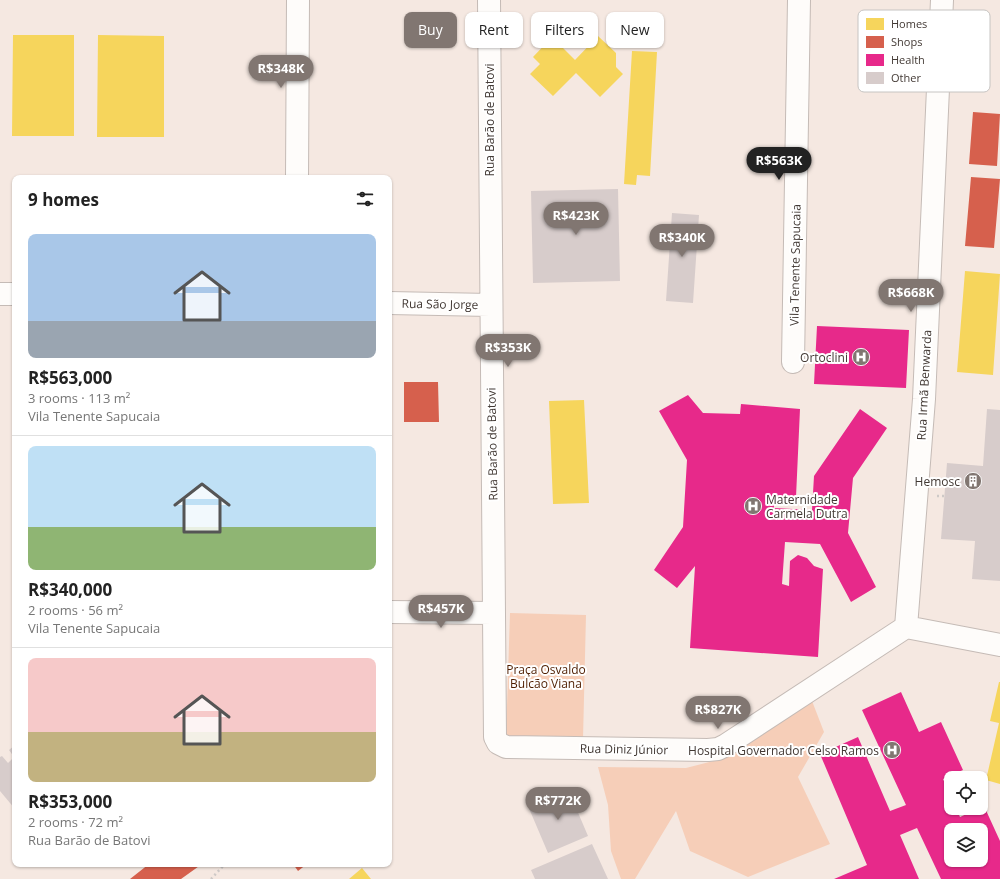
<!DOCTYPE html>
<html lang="en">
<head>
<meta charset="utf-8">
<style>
	:root { --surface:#fff; --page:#f6f6f6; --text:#222; --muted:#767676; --line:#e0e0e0; --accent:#817671 }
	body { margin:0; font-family:"Open Sans",sans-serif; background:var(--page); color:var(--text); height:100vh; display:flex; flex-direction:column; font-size:15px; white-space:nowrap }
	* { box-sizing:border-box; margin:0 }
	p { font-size:13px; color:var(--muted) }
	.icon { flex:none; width:22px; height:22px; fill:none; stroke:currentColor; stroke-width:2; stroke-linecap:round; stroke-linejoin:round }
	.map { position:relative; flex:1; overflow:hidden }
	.panel { position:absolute; left:12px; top:175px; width:380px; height:692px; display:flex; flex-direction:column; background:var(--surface); border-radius:8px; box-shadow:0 1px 3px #0004 }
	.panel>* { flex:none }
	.banner { position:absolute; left:404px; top:12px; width:380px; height:36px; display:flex; gap:8px }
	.tools { position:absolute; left:944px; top:771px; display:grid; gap:8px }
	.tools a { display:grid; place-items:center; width:44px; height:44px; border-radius:8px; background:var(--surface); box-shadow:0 1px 3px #0004; font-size:20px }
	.price { position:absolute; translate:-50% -34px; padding:0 9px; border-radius:14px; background:var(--accent); color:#fff; font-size:13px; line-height:26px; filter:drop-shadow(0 1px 2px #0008) }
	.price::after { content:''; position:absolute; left:50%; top:24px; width:12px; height:9px; margin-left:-6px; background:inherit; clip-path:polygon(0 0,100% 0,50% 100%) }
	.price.active { background:#222; color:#fff }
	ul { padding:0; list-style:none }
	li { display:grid; align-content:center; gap:8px; height:212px; padding:0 16px }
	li+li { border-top:1px solid var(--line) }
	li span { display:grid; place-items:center; height:124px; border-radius:8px; color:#555 }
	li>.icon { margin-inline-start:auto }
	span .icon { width:72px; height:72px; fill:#fffc; stroke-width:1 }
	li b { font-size:17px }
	h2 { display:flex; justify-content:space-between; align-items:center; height:48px; padding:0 16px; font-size:17px }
	.tag { padding:0 14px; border-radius:8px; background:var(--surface); box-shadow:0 1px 3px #0004; font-size:14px; line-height:36px }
	.tag.active { background:var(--accent); color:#fff }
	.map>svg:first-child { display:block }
	.green { fill:#f6ceb8 }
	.homes { fill:#f6d55c }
	.shops { fill:#d6604d }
	.health { fill:#e7298a; fill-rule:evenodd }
	.building { fill:#d7cccb }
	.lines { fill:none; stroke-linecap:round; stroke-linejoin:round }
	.street-casing { stroke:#c5bbb6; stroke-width:24 }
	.path { stroke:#cec9c7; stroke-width:2.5; stroke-dasharray:2 3; stroke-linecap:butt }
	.street { stroke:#fefcfa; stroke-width:22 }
	.labels { text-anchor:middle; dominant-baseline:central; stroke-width:4; stroke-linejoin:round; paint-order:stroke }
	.street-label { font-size:12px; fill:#423934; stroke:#fff }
	.poi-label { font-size:12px; fill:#423934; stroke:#fff; text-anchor:end }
	.park-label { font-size:12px; fill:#4f1e00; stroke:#fff }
	.key { fill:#fff; stroke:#c6c4c2; stroke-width:1 }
	.key-label { font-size:11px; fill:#423934 }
</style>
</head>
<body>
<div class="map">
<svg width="1000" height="879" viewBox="0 0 1000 879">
	<rect width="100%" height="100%" fill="#f5e8e1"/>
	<path class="green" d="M510 613 586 615 583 739 506 737Z
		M812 701 824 732 798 777 830 844 748 877 690 851 676 811 635 879H621L611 851 608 805 598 767 686 768 725 758Z"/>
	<path class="homes" d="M13 35H74V136H12Z
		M98 35 164 36V137H97Z
		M598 36 616 53V67L623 74 600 97 576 73 553 96 530 74 540 64 533 57 552 37 575 60Z
		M632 51 657 52 650 176 637 175 636 185 624 184Z
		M965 271 1000 274 993 375 957 372Z
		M584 400 589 503 553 504 549 401Z
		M999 682H1000V784L986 780 999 723 990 721Z
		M362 868 371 879H349Z"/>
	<path class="shops" d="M973 112 1000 114 997 166 969 164Z
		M971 177 1000 179 994 248 965 246Z
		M404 382H438L439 422H404Z
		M149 864H202L181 879H130Z
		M293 864H307L298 871Z"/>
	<path class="health" d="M817 326 909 330 906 388 814 384Z
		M688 395 703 413 740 414 741 404 800 409 796 497 774 498V508L812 510 814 476 860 409 887 428 853 478 848 533 876 587 851 602 820 544 785 542 782 584 789 586 790 561 798 555 807 558 814 566 823 569 818 657 690 648 695 566 677 588 654 570 683 527 687 460 659 411Z
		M901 692 919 732 941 722 963 770 943 779 951 797V808H956L960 817 984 806 1000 841V879H941L917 828 900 835 919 879H834L867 865 820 754 858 737 890 811 906 805 862 710ZM951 830H981V860H951Z"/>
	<path class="building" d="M618 189 620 281 533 283 531 191Z
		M672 213 699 215 693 303 666 301Z
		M987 409 1000 410V581L972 579 975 541 941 539 947 463 983 466Z
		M15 745V809L0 791V757L2 756 8 763 14 757 9 750Z
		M568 789 588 836 548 853 528 806Z
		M592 844 608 879H535L531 870Z"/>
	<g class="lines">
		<defs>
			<path id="street" d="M489 0 495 737 498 743 506 747 708 750 718 749 726 745 906 627
				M297 178 298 0
				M0 294H15
				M389 303 490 305
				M793 362 799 0
				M389 612 493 613
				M906 627 924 399 942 0
				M906 627 1000 645"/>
		</defs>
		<use href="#street" class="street-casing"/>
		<path class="path" d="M937 496H944
			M211 879 225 864"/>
		<use href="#street" class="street"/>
	</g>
	<defs>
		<symbol id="hospital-disc" viewBox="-11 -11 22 22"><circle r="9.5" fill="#817671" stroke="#fff"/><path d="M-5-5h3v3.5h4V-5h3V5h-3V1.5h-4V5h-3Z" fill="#fff"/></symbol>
		<symbol id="building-disc" viewBox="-11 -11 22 22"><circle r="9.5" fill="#817671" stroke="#fff"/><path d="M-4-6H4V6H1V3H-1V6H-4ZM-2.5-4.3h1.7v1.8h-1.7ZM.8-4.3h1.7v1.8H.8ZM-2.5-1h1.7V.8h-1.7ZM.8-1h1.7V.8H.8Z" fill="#fff"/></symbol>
	</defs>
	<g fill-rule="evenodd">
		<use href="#hospital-disc" x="851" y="347" width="20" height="20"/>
		<use href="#building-disc" x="963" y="471" width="20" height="20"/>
		<use href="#hospital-disc" x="743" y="496" width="20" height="20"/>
		<use href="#hospital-disc" x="882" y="740" width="20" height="20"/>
	</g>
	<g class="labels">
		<g class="street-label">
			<text transform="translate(489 120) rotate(-90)">Rua Barão de Batovi</text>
			<text transform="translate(795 265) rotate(-89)">Vila Tenente Sapucaia</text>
			<text transform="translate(440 304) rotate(1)">Rua São Jorge</text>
			<text transform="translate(924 385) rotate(-87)">Rua Irmã Benwarda</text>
			<text transform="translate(492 444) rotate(-91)">Rua Barão de Batovi</text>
			<text transform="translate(624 749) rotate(1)">Rua Diniz Júnior</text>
		</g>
		<g class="poi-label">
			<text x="848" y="357">Ortoclini</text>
			<text x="960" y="481">Hemosc</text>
			<text x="766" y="499" text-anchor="start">Maternidade<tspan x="766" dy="14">Carmela Dutra</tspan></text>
			<text x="879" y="750">Hospital Governador Celso Ramos</text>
		</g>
		<g class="park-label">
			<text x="546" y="669">Praça Osvaldo<tspan x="546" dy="14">Bulcão Viana</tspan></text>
		</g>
	</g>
	<rect x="858" y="10" width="132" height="82" rx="6" class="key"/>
	<rect x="866" y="18" width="18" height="12" fill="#f6d55c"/>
	<rect x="866" y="36" width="18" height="12" fill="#d6604d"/>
	<rect x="866" y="54" width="18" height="12" fill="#e7298a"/>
	<rect x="866" y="72" width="18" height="12" fill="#d7cccb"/>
	<g class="key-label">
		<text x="891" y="28">Homes</text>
		<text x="891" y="46">Shops</text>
		<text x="891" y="64">Health</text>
		<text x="891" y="82">Other</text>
	</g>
</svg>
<div class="tools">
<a><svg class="icon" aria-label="locate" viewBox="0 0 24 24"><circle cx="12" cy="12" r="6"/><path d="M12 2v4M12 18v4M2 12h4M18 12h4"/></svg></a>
<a><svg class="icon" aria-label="layers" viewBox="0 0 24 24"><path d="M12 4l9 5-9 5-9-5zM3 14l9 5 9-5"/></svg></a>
</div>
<b class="price" style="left:281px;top:89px">R$348K</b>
<b class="price active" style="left:779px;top:181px">R$563K</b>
<b class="price" style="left:576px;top:236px">R$423K</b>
<b class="price" style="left:682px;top:258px">R$340K</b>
<b class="price" style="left:911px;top:313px">R$668K</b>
<b class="price" style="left:508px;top:368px">R$353K</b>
<b class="price" style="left:441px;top:629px">R$457K</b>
<b class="price" style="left:718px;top:730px">R$827K</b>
<b class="price" style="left:558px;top:821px">R$772K</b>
<div class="banner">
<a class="tag active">Buy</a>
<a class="tag">Rent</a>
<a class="tag">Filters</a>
<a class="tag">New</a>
</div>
<section class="panel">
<h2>9 homes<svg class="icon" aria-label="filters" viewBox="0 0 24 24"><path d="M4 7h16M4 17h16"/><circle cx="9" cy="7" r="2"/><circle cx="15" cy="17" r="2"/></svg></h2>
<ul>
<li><span style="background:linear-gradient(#a9c7e8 70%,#9aa5b1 0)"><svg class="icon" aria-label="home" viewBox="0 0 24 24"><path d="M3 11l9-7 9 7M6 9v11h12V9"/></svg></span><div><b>R$563,000</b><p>3 rooms · 113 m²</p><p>Vila Tenente Sapucaia</p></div></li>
<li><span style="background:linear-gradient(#bfe0f5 65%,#8fb573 0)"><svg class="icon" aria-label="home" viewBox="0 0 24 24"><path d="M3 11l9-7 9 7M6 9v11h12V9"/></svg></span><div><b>R$340,000</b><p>2 rooms · 56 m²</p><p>Vila Tenente Sapucaia</p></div></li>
<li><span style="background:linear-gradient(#f6c9c9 60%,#c2b280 0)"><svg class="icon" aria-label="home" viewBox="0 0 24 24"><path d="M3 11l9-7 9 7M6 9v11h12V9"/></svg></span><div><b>R$353,000</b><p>2 rooms · 72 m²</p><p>Rua Barão de Batovi</p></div></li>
</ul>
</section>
</div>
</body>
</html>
